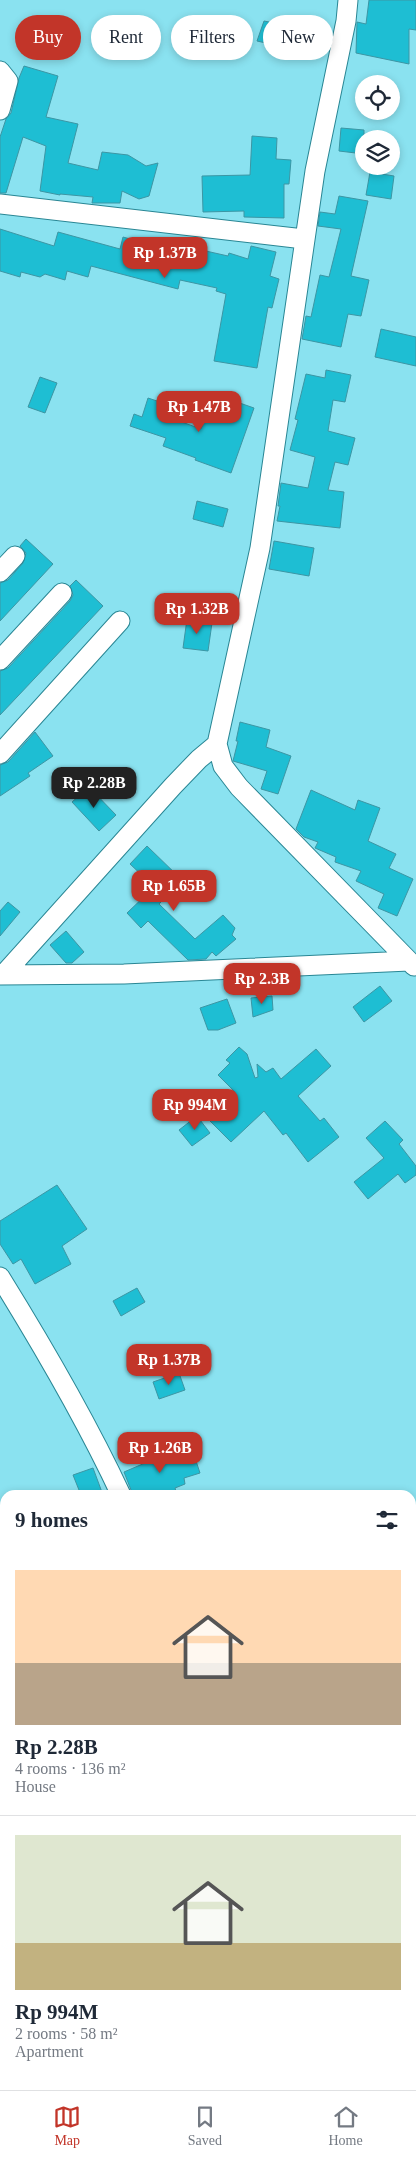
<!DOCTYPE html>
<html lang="en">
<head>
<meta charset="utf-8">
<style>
	:root { --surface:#fff; --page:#f2f2f3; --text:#1f2937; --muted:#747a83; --line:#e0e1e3; --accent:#c23529 }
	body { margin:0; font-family:"Times New Roman",serif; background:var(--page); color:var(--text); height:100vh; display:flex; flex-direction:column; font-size:19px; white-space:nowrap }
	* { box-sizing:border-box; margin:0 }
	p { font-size:16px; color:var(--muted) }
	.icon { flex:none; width:28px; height:28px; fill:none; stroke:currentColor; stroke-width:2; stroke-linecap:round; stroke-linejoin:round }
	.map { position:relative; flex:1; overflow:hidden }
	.side { position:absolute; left:0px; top:1490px; width:416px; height:600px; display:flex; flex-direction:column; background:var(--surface); border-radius:15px 15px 0 0; box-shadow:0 2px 8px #0003 }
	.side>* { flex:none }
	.top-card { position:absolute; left:15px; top:15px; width:386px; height:45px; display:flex; gap:10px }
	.buttons { position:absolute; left:355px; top:75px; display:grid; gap:10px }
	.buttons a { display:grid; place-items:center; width:45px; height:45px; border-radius:50%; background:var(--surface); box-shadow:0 2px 8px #0003; font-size:25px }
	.price { position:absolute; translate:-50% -42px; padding:0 11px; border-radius:10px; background:var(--accent); color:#fff; font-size:16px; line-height:32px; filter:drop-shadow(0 1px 2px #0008) }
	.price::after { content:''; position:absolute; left:50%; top:30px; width:15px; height:11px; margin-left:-8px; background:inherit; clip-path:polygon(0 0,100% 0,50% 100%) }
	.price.current { background:#222; color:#fff }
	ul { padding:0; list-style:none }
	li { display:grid; align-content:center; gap:10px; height:265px; padding:0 15px }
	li+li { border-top:1px solid var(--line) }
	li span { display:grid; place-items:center; height:155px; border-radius:0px; color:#555 }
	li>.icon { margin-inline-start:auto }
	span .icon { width:90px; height:90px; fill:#fffc; stroke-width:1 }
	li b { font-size:21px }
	h2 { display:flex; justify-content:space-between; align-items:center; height:60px; padding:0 15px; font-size:21px }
	.chip { padding:0 18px; border-radius:22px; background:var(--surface); box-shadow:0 2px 8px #0003; font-size:18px; line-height:45px }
	.chip.current { background:var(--accent); color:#fff }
	.tabs { display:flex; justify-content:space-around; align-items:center; height:70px; border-top:1px solid var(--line); background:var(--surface); font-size:14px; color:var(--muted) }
	.tabs a { display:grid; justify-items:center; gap:2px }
	.tabs .current { color:var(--accent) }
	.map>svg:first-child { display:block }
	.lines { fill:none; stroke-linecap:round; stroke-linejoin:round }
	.river { stroke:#728cdb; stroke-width:29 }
	.building { fill:#1ebed3; stroke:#3c96a4 }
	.minor-casing { stroke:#298694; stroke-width:21 }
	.minor { stroke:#fff; stroke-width:19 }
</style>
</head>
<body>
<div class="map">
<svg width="416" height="2090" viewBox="0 0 416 2090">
	<rect width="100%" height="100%" fill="#8ae2f0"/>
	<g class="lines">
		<path class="river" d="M0 1899 5 1898
			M0 1996 5 1991"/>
	</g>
	<path class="building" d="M369 0H416V30L409 29V64L356 53 357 22 366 24Z
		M264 21 315 31 310 53 257 41Z
		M24 66 58 76 46 117 78 124 68 163 98 170 102 152 128 155 146 166 158 163 149 196 139 199 122 191 120 203H92L93 197 60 194V195L40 191 46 146 23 137 6 193H0V137L6 119 11 113 19 78Z
		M341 128 364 130V154L339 151Z
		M252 136 277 138 276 159 291 160 289 184H284V218L244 217V211L203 212 202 176 250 175Z
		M370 172 394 176 391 199 366 195Z
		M339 196 368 201 351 276 369 280 361 316 348 314 341 347 302 339 306 316 311 317 320 275 329 277 341 229 318 226 320 212 335 214Z
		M0 229 54 246 58 232 120 249 123 237 165 249 166 242 228 256 229 253 248 259 251 246 276 252 270 276 279 279 272 308 268 307 257 368 214 361 226 294 216 291 217 288 180 280 178 289 91 266 88 277 67 271 65 280 45 274 40 277 21 272 20 277 0 271Z
		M381 329 416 337V366L375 357Z
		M326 370 351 375 345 402 333 400 328 431 355 438 348 465 335 462 328 490 344 492 340 528 277 521 280 506H278L281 483 308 488 315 457 290 450 298 420 295 419 306 374 325 378Z
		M40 377 57 383 45 413 28 407Z
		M148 398 172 406 168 417 201 429 206 416 212 418 216 407 230 412 234 401 254 408 231 473 195 460 196 458 163 446 166 438 130 426 134 414 142 417Z
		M197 501 228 509 223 527 193 519Z
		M26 539 53 564 0 621V583L8 580 23 563 26 553 20 546Z
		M274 541 314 548 309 576 269 569Z
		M76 580 103 606 0 715V671L8 668 70 601 73 595 70 586Z
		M187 619 212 623 208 651 183 648Z
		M240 722 270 730 266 747 291 756 278 794 261 789 267 771 233 761 238 741H236Z
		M35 732 53 756 28 773 30 776 0 796V765L8 762Z
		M89 787 116 815 99 831 72 802Z
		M311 790 355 810 358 800 380 808 368 841 396 854 389 868 413 879 397 916 378 908 384 894 356 881 361 871 335 862 336 857 315 848 318 842 304 837 296 829Z
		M147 846 182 880 159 904 195 939 223 915 235 928 232 935 236 939 216 956 212 952 206 959 188 960 148 921 141 928 127 913 149 892 141 884 146 879 130 864Z
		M8 902 20 912 0 936V911Z
		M66 931 84 952 72 963H66L50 945Z
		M380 986 392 1001 364 1022 353 1007Z
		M272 996 273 1010 253 1017 251 998Z
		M227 999 236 1023 218 1030H208L200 1008Z
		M239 1047 247 1054 255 1078 258 1077 257 1064 266 1072 273 1068 281 1079 316 1049 331 1066 298 1096 320 1121 324 1118 339 1137 308 1162 286 1133 283 1135 264 1111 231 1142 209 1120 228 1102 226 1100 235 1092 218 1075 230 1063 226 1060Z
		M197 1116 210 1133 192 1146 179 1130Z
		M385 1121 403 1140 399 1144 416 1166V1175L405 1183 398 1174 368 1199 354 1182 384 1158 366 1138Z
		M57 1185 87 1229 62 1246 71 1264 35 1284 21 1259 13 1264 0 1244V1221Z
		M137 1288 145 1302 121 1316 113 1301Z
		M179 1373 185 1390 159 1399 153 1382Z
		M165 1446 171 1463 194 1455 200 1473 184 1478 185 1484 175 1488 177 1495H133L124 1472 145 1463 142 1454Z
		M93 1468 103 1495H81L73 1475Z"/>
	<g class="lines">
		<defs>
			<path id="minor" d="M348 0 346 21 315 171 260 548 217 744 223 766 239 787 409 961
				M0 71 8 81 0 110
				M0 204 304 239
				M0 572 15 556
				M0 660 62 593
				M0 754 120 621
				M4 974 173 786 199 759 217 744
				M0 975 124 974 409 961 414 966
				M0 1277C44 1348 86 1420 121 1495
				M411 1738 416 1745"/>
		</defs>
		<use href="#minor" class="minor-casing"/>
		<use href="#minor" class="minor"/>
	</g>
</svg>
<div class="buttons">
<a><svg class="icon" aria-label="locate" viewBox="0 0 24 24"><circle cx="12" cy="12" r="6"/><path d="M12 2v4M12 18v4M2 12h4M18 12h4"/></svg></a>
<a><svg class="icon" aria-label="layers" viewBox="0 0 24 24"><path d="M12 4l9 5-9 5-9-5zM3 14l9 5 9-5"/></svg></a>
</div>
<b class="price" style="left:165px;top:279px">Rp 1.37B</b>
<b class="price" style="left:199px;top:433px">Rp 1.47B</b>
<b class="price" style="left:197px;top:635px">Rp 1.32B</b>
<b class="price current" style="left:94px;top:809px">Rp 2.28B</b>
<b class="price" style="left:174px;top:912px">Rp 1.65B</b>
<b class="price" style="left:262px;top:1005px">Rp 2.3B</b>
<b class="price" style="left:195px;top:1131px">Rp 994M</b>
<b class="price" style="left:169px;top:1386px">Rp 1.37B</b>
<b class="price" style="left:160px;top:1474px">Rp 1.26B</b>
<div class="top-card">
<a class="chip current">Buy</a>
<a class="chip">Rent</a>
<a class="chip">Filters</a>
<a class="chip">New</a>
</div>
<section class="side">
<h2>9 homes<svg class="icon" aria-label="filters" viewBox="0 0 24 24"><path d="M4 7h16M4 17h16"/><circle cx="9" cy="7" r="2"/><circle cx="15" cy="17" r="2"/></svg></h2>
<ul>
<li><span style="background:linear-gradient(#ffd9b3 60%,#b9a48a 0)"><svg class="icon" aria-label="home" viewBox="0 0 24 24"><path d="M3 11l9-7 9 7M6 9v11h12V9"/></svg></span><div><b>Rp 2.28B</b><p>4 rooms · 136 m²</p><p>House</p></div></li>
<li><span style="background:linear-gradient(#dfe7d0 70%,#c2b280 0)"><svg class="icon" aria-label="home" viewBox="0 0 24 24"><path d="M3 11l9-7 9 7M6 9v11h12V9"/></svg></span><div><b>Rp 994M</b><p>2 rooms · 58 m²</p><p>Apartment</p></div></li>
</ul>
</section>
</div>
<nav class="tabs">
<a class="current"><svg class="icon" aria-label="map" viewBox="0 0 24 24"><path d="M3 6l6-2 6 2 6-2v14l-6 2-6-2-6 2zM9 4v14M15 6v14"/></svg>Map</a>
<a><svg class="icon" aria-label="saved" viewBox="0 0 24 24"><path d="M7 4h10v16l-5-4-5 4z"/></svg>Saved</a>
<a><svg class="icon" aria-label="home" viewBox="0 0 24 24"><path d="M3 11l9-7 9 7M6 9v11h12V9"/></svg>Home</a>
</nav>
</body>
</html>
